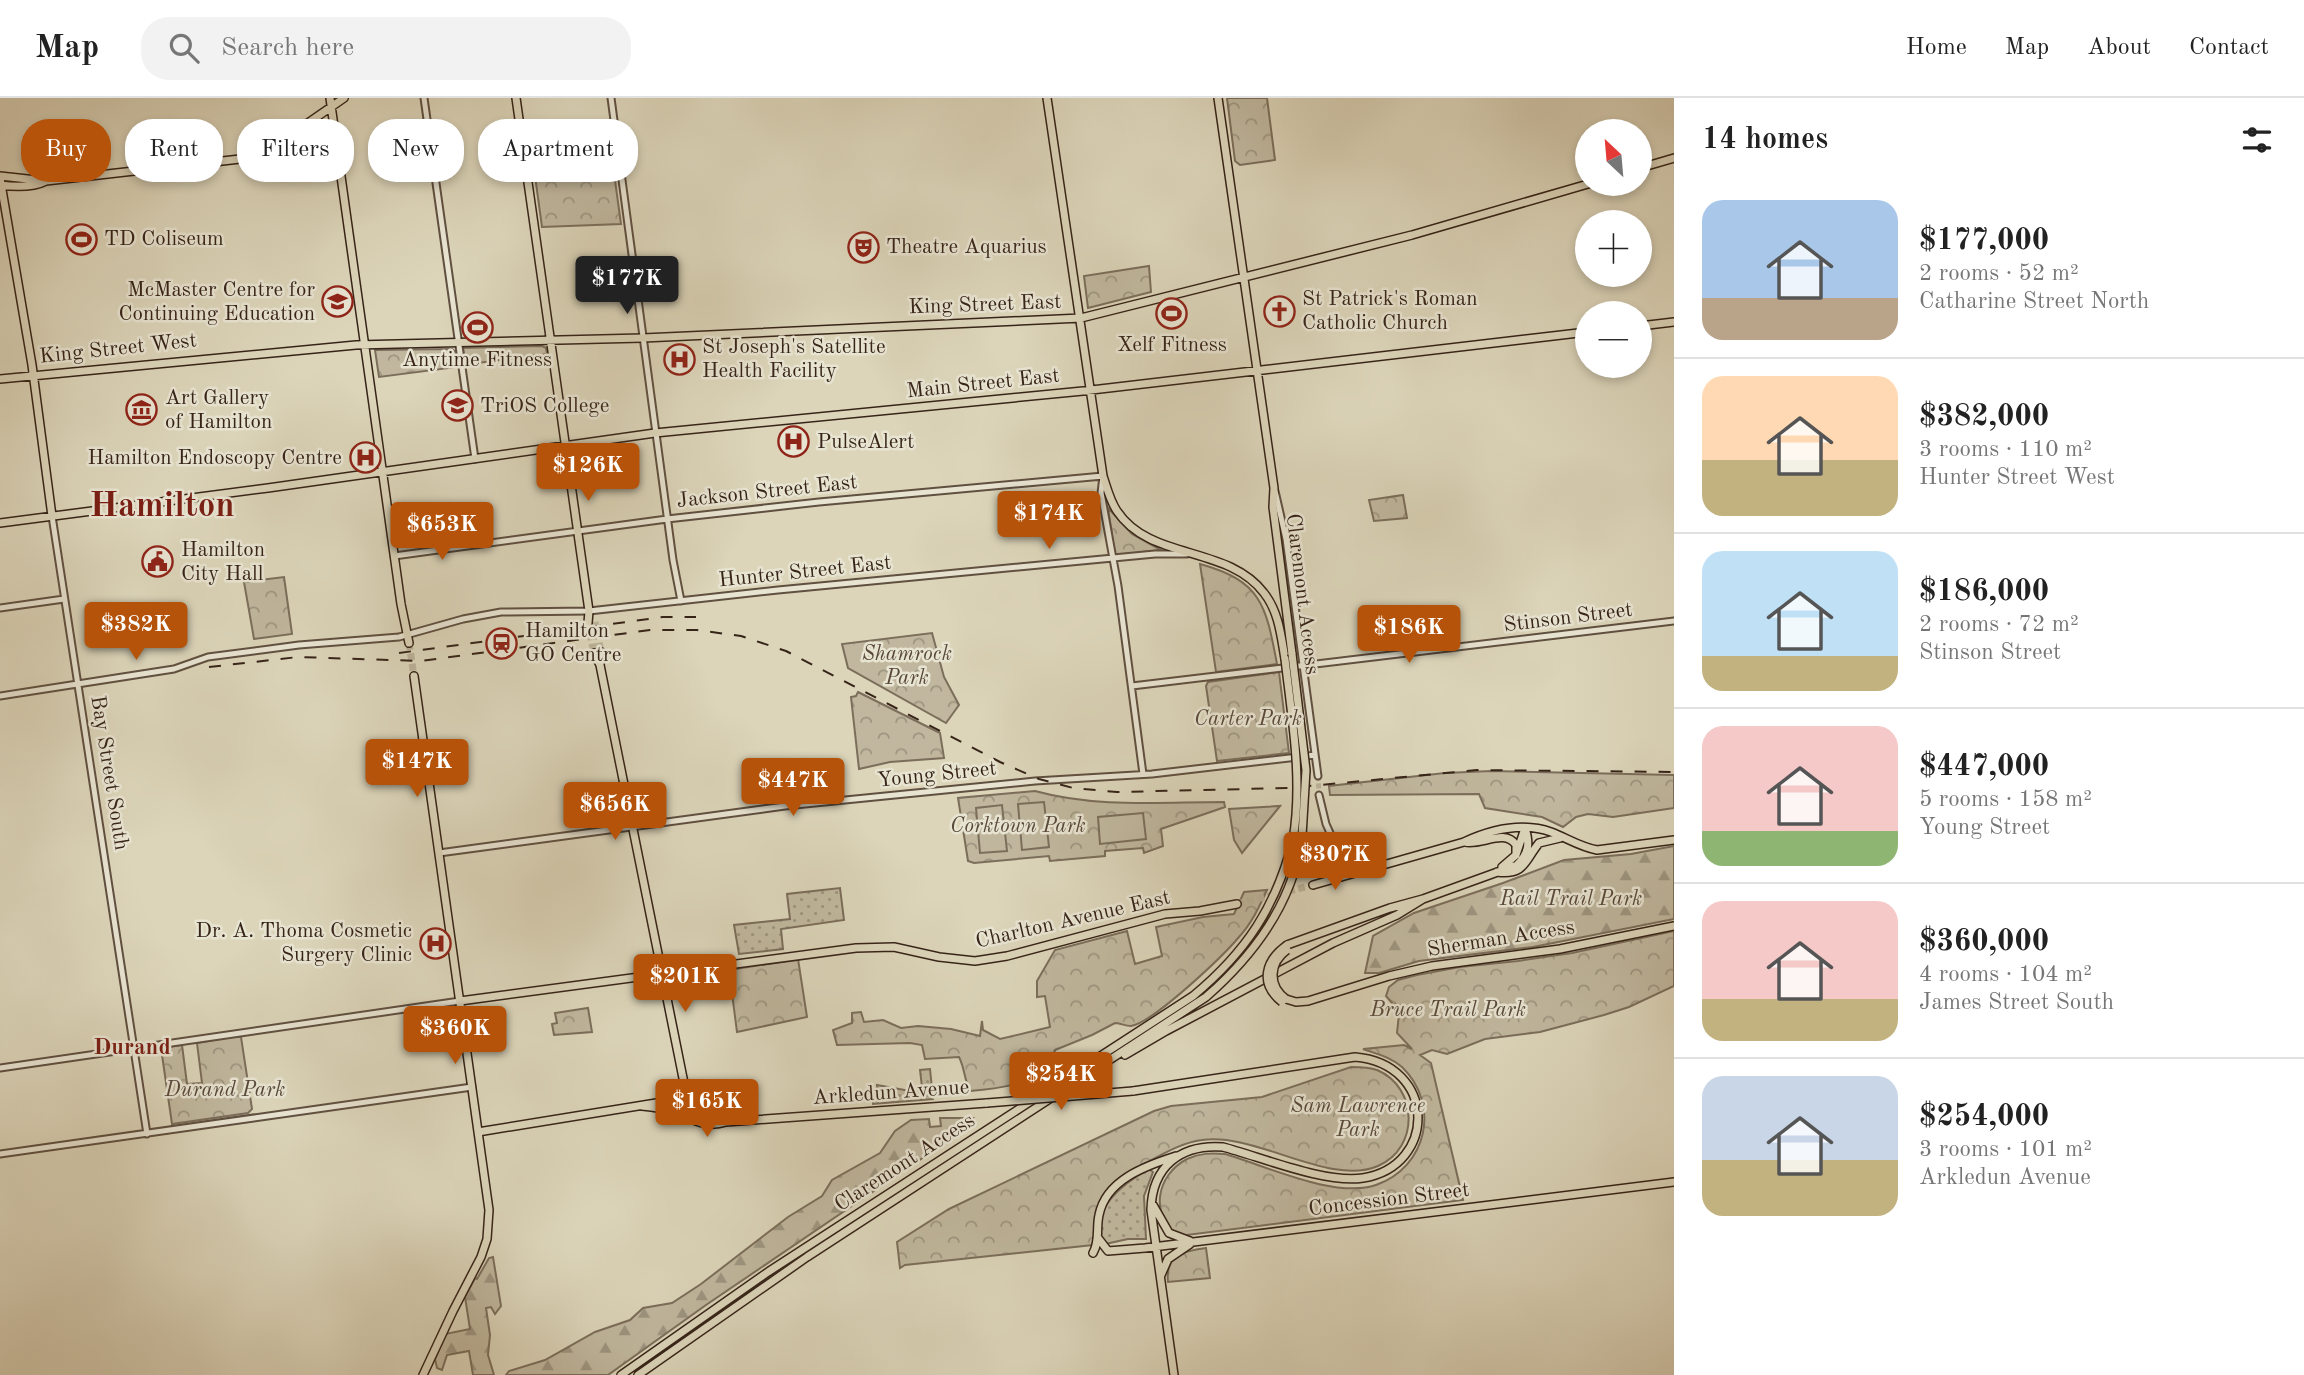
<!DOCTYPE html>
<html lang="en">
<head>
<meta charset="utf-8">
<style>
	:root { --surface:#fff; --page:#f2f2f2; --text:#222; --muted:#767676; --line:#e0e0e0; --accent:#b45309 }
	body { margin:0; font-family:"Old Standard TT",serif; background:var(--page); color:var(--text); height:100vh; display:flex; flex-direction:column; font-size:26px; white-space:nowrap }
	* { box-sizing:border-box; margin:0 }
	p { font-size:23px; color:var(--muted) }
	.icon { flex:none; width:38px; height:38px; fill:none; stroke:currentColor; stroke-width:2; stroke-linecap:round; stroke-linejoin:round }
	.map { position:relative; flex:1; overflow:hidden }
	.side { display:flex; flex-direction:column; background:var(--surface); width:630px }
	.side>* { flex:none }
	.hud { position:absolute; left:21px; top:21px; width:665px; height:63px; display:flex; gap:14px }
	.needle { width:46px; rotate:334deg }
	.buttons { position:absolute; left:1575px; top:21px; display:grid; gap:14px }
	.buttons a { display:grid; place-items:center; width:77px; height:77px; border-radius:50%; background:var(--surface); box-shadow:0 4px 10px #0003; font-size:35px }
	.price { position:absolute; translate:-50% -60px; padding:0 16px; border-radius:7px; background:var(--accent); color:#fff; font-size:23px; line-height:46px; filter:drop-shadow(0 2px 4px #0008) }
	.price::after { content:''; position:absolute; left:50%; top:42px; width:21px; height:16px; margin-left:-10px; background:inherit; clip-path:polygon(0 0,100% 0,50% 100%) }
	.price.current { background:#222; color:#fff }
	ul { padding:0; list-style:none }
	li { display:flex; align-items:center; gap:21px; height:175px; padding:0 28px }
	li+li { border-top:2px solid var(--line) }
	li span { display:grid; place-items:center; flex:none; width:196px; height:140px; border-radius:21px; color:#555 }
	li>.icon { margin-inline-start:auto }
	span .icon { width:84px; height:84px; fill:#fffc; stroke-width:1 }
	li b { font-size:30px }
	h2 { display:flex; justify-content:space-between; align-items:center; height:84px; padding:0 28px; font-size:30px }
	.tag { padding:0 24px; border-radius:28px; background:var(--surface); box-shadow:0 4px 10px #0003; font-size:24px; line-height:63px }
	.tag.current { background:var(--accent); color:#fff }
	header { display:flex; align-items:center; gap:42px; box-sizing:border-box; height:98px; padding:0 35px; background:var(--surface); border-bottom:2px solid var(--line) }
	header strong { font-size:33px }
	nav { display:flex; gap:38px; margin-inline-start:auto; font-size:24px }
	.search { width:490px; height:63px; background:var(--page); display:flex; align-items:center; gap:18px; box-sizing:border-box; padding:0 24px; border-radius:28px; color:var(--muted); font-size:26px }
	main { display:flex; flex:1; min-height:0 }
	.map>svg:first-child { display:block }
	.grass { fill:url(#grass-dots); stroke:#7b6e5b; stroke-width:2 }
	.forest { fill:url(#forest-firs); stroke:#7b6e5b; stroke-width:2 }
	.park { fill:url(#park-crowns); stroke:#7b6e5b; stroke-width:2 }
	.pitch { fill:#c0b79e; stroke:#7b6e5b; stroke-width:2 }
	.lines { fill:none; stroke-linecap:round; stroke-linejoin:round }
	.minor-tunnel { stroke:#bbb29a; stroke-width:5; stroke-dasharray:5 2.5; stroke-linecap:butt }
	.major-tunnel { stroke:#bbb29a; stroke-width:7; stroke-dasharray:7 3.5; stroke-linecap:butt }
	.minor-casing { stroke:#605040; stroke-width:9 }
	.major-casing { stroke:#362418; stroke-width:10 }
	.minor { stroke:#e8e4d2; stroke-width:5 }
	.major { stroke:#dcd5ba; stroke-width:7 }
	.rail { stroke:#362418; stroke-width:2; stroke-dasharray:12 12; stroke-linecap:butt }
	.major-bridge-casing { stroke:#362418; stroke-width:10; stroke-linecap:butt }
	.major-bridge { stroke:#dcd5ba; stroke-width:7 }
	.labels { text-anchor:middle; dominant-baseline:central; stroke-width:5; stroke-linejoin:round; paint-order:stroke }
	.poi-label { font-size:21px; fill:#362418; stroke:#e8e4d2; text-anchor:start }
	.street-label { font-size:21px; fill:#362418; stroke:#e8e4d2 }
	.park-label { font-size:21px; font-style:italic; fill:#58493a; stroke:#e8e4d2 }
	.neighbourhood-label { font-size:23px; font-weight:bold; fill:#7a1f14; stroke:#e8e4d2 }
	.town-label { font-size:35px; font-weight:bold; fill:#7a1f14; stroke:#e8e4d2 }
</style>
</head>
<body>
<header>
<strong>Map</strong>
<div class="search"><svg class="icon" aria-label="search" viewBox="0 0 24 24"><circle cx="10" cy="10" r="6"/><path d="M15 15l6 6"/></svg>Search here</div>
<nav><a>Home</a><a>Map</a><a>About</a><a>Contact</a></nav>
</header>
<main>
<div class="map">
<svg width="1674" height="1277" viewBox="0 0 1674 1277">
	<defs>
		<pattern id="grass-dots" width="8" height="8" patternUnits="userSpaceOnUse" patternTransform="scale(1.75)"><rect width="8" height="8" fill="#c0b79e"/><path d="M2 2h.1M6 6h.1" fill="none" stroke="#9d9580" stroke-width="1.8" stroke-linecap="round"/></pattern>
		<pattern id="forest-firs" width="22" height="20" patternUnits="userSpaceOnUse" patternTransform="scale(1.75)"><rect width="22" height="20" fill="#c0b79e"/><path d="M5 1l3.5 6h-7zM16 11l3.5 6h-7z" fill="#9d9580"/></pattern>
		<pattern id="park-crowns" width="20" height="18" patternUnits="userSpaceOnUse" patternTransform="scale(1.75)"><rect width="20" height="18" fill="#c0b79e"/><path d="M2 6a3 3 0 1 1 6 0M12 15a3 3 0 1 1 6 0" fill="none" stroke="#9d9580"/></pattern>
	</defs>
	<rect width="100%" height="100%" fill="#dcd5ba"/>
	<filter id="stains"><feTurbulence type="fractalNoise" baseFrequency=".00286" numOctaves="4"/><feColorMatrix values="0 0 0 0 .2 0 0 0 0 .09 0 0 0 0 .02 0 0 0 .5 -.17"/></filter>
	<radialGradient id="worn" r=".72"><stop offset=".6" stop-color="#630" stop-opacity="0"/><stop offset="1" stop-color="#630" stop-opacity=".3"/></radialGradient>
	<path class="grass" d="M840 790 844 822 781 831 783 851 739 856 734 827 790 821 787 796Z
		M930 971 933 1001 873 1006V1003L878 1002 877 987 910 993 922 989 920 972Z
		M1149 1071 1153 1074 1144 1098 1146 1141H1128L1105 1146C1085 1113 1125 1084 1149 1071Z"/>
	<path class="forest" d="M1674 748V821L1533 849 1419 863 1379 875H1365L1373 838 1414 815 1503 785 1564 762 1631 756Z
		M940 1020H973L969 1026 946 1044 706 1207 608 1277H506L509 1273 545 1262 595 1234 630 1222 643 1210 672 1205 701 1186 788 1119 822 1098 832 1082 880 1055 895 1033 911 1022 929 1021 930 1029 941 1028Z
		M493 1159 501 1208 495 1216 491 1209 486 1210 490 1237 488 1257 494 1277H473L469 1253 447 1257 442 1272 437 1270 435 1261 445 1236 470 1231 465 1199 475 1180 477 1181 489 1160Z"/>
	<path class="park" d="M1227 0H1267L1275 62 1240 67 1235 63Z
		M614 75 621 126 542 129 535 78Z
		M1149 168 1151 194 1088 210 1084 178Z
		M542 248 546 250 547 256 470 266 465 263 463 250Z
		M452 251 456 254 457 269 379 279 375 252Z
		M1403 397 1407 420 1374 423 1369 402Z
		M1108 410 1132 436 1161 452 1115 457Z
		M1200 466C1262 483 1266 508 1277 566L1216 574Z
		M284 479 292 536 254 541 244 484Z
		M932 535 944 579 959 607 946 625 848 570 842 546Z
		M1279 574 1289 655 1217 663 1206 588 1208 584Z
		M858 594 940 635 944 660 890 664 859 671 851 599 856 598Z
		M1491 673 1674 677V710L1613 719 1588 716 1576 719 1563 729 1542 719 1485 710 1479 696 1330 697 1329 688 1445 675Z
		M1035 693C1096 710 1161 704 1224 704L1225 709 1161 731 1163 748 1144 755 1143 750 1105 753V758L1050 763 1049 758 974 765 968 763 958 700Z
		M1280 708 1242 755 1234 742 1229 711Z
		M1267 792C1259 809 1252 825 1239 839 1223 858 1154 924 1131 928 1126 928 1119 925 1115 925L1092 937 1055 952C1054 956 1053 964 1050 968 1034 987 993 991 970 993 964 981 965 971 959 959L925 961 922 947 910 945 837 947 833 932 852 925V915L861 914 864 924 883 922 901 930 918 928 951 931 980 938 982 923 983 932 1000 941 1050 929 1045 898 1037 899V883L1055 852 1127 833 1135 866 1162 858 1156 829 1203 819 1234 816 1244 794Z
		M1674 833V888L1629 909 1604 917 1540 934 1485 941 1447 956 1432 952 1420 957 1431 965 1463 1102 1179 1138C1149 1118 1156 1077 1187 1061 1200 1055 1211 1055 1225 1056 1266 1068 1335 1101 1376 1087 1427 1069 1441 1007 1402 969 1391 959 1377 956 1363 951L1404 947 1412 951 1397 935 1400 907 1393 906 1386 898 1389 889 1398 882 1417 877 1460 869 1518 863 1572 855Z
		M798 861 807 919 737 934 729 872Z
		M588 910 592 934 554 937 552 926 557 925 555 915Z
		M237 938 241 939 252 1011 248 1015 172 1026 161 950 182 947 187 986 202 985 197 945Z
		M1351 969C1359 969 1369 969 1377 972 1418 989 1420 1050 1378 1068 1329 1089 1256 1034 1202 1042 1178 1045 1155 1061 1134 1071 1103 1086 1091 1111 1095 1144L1093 1147 905 1167 900 1170 897 1144 949 1111 1154 1013 1171 1008 1262 999Z
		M1206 1150 1210 1180 1168 1184C1165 1157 1183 1153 1206 1150Z"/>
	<path class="pitch" d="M1044 704 1049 749 1022 752 1018 706Z
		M1002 707 1007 753 980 755 976 710Z
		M1143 715 1146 741 1100 746 1098 719Z"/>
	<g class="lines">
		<path class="minor-tunnel" d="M1318 678 1319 697"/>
		<path class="major-tunnel" d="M595 524 601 554
			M588 525 594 555
			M409 545 414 578
			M1237 806 1313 787"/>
		<defs>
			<path id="minor" d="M424 0 475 361
				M611 0 673 462 681 503
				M1275 393 1286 441 1318 678
				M52 418 147 1036
				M394 458 667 421 819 404 1103 378 1101 395 1118 488 1143 676
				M0 510 64 501
				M1132 588 1674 523
				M0 598 174 571 208 559 299 547 399 539 463 521 501 514 589 513 778 492 1155 456H1187
				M1319 697 1326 726 1348 775
				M439 755 785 708 1035 683 1152 676 1315 657
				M0 970 460 903
				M0 1056 472 989"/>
			<path id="major" d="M330 0 401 506 409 545
				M516 0 589 513 588 525
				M1047 0 1103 378C1107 390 1110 403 1117 413 1150 463 1228 447 1264 495 1279 514 1281 538 1285 561
				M1218 0 1274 390 1273 409 1292 556
				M1640 70 1674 60
				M0 78 46 83 240 61 282 43 344 0
				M0 80 32 267 52 418
				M0 87C15 89 32 90 46 83
				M1640 228 1674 224
				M0 281 356 247 643 240 1081 220 1412 137 1588 86
				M0 425 268 390 655 335 1083 293 1587 234
				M601 554 600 567 687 1000 686 1010 690 1021
				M594 555 600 567
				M414 578 489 1112 487 1141 481 1159 453 1213 423 1277
				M1465 744C1481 748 1505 730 1516 747V757
				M1502 769 1516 757 1525 730
				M1497 774C1525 778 1525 762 1539 745L1560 740
				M1313 787 1464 744C1490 732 1522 724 1551 734 1567 740 1580 749 1597 752L1674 742
				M1287 847 1390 810 1423 801 1517 767C1529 755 1530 745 1525 730
				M1286 901 1296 904 1308 903 1389 878 1432 868 1560 851 1674 828
				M460 903 856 850 894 849 939 859 975 863 1007 858 1165 816 1200 813 1237 806
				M1125 957 1166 933 1333 845 1397 817 1423 801
				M1133 993 1355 959C1437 966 1438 1068 1363 1080 1326 1086 1261 1059 1223 1049 1181 1046 1152 1068 1151 1112L1174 1277
				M687 1000 702 1017 723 1023
				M642 1008C652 1009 662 1010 671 1013 691 1020 704 1031 726 1024L987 1005
				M478 1034 687 1000
				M1153 1107 1169 1135 1190 1143
				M1098 1140 1108 1153 1145 1150 1674 1084
				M1093 1155C1100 1143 1096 1130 1099 1117 1106 1082 1145 1068 1176 1058
				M1161 1177 1168 1161 1190 1146
				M621 1277 768 1174 1193 898C1246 854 1276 809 1293 742
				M638 1277 807 1159 1206 899C1254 857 1294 803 1302 738"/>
		</defs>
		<use href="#minor" class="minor-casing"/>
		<use href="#major" class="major-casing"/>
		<use href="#minor" class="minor"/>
		<use href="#major" class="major"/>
		<path class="rail" d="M399 555 663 519H696
			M209 569 298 559 421 563 650 532H697L741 538 786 553 1000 664 1039 681 1073 690 1117 694 1289 690 1477 672 1674 674"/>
		<defs>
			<path id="major-bridge" d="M1292 556 1306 672 1302 738
				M1285 561C1292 622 1303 681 1293 742
				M1286 901C1268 888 1269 865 1287 852
				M1282 904C1258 885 1266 862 1287 847
				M987 1005 1133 993"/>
		</defs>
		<use href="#major-bridge" class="major-bridge-casing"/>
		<use href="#major-bridge" class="major-bridge"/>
	</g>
	<defs>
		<symbol id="stadium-ring" viewBox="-11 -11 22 22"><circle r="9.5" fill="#e8e4d2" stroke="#8f2418" stroke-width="1.5"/><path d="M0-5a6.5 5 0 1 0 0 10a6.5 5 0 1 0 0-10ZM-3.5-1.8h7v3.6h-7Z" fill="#8f2418"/></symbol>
		<symbol id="theatre-ring" viewBox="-11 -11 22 22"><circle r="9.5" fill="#e8e4d2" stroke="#8f2418" stroke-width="1.5"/><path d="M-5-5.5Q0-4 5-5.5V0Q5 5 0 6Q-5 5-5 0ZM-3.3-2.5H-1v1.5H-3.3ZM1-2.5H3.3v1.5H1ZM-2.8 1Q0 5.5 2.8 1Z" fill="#8f2418"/></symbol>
		<symbol id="university-ring" viewBox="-11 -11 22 22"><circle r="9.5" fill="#e8e4d2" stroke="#8f2418" stroke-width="1.5"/><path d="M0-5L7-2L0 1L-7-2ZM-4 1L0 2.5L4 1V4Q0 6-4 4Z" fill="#8f2418"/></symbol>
		<symbol id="church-ring" viewBox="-11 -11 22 22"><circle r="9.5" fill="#e8e4d2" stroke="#8f2418" stroke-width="1.5"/><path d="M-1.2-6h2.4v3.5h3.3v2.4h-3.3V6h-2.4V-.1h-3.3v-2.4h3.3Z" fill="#8f2418"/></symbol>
		<symbol id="hospital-ring" viewBox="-11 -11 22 22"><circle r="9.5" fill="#e8e4d2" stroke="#8f2418" stroke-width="1.5"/><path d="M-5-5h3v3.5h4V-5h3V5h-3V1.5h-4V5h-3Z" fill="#8f2418"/></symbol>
		<symbol id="museum-ring" viewBox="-11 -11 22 22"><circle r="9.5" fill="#e8e4d2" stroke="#8f2418" stroke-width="1.5"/><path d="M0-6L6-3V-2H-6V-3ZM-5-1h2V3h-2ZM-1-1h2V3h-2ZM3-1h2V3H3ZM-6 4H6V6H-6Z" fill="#8f2418"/></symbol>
		<symbol id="civic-ring" viewBox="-11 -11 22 22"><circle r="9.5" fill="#e8e4d2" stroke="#8f2418" stroke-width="1.5"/><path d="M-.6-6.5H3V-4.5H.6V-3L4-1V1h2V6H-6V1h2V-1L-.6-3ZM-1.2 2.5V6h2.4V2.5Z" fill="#8f2418"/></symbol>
		<symbol id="station-ring" viewBox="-11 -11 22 22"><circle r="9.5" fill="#e8e4d2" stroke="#8f2418" stroke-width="1.5"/><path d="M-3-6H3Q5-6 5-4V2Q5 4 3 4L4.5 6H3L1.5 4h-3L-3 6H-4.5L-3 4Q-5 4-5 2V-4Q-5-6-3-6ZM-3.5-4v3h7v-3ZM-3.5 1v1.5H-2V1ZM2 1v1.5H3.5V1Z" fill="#8f2418"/></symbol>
	</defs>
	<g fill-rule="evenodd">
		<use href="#stadium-ring" x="64" y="124" width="35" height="35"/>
		<use href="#theatre-ring" x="846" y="132" width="35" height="35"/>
		<use href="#university-ring" x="320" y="186" width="35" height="35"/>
		<use href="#church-ring" x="1262" y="196" width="35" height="35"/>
		<use href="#stadium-ring" x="1154" y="198" width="35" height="35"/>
		<use href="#stadium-ring" x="460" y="212" width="35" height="35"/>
		<use href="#hospital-ring" x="662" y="244" width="35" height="35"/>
		<use href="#university-ring" x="440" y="290" width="35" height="35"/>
		<use href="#museum-ring" x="124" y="294" width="35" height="35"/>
		<use href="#hospital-ring" x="776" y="326" width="35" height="35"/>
		<use href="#hospital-ring" x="348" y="342" width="35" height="35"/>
		<use href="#civic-ring" x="140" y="446" width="35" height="35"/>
		<use href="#station-ring" x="484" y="528" width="35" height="35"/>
		<use href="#hospital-ring" x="418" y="828" width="35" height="35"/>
	</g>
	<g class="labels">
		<g class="poi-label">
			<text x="104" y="141">TD Coliseum</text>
			<text x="886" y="149">Theatre Aquarius</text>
			<text x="315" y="192" text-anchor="end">McMaster Centre for<tspan x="315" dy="24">Continuing Education</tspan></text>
			<text x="1302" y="201">St Patrick's Roman<tspan x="1302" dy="24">Catholic Church</tspan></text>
			<text x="1172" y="247" text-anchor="middle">Xelf Fitness</text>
			<text x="702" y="249">St Joseph's Satellite<tspan x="702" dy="24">Health Facility</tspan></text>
			<text x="477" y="262" text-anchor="middle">Anytime Fitness</text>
			<text x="165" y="300">Art Gallery<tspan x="165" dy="24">of Hamilton</tspan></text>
			<text x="480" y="308">TriOS College</text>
			<text x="817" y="344">PulseAlert</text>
			<text x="342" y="360" text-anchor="end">Hamilton Endoscopy Centre</text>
			<text x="181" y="452">Hamilton<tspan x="181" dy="24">City Hall</tspan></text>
			<text x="525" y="533">Hamilton<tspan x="525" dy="24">GO Centre</tspan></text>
			<text x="412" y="833" text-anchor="end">Dr. A. Thoma Cosmetic<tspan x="412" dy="24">Surgery Clinic</tspan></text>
		</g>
		<g class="street-label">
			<text transform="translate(985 207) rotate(-2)">King Street East</text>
			<text transform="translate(118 251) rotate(-6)">King Street West</text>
			<text transform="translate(983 286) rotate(-6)">Main Street East</text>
			<text transform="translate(767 394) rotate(-6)">Jackson Street East</text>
			<text transform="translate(805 474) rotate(-6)">Hunter Street East</text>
			<text transform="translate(1302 496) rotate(83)">Claremont Access</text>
			<text transform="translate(1568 520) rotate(-7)">Stinson Street</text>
			<text transform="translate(109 675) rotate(81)">Bay Street South</text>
			<text transform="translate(937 677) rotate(-6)">Young Street</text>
			<text transform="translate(1073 822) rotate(-13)">Charlton Avenue East</text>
			<text transform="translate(1501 841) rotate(-9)">Sherman Access</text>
			<text transform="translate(891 995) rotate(-4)">Arkledun Avenue</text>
			<text transform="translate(905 1065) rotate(-33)">Claremont Access</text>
			<text transform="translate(1389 1102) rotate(-7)">Concession Street</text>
		</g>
		<g class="park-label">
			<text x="907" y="556">Shamrock<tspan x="907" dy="24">Park</tspan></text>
			<text x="1248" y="621">Carter Park</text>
			<text x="1018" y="728">Corktown Park</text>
			<text x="1571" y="801">Rail Trail Park</text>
			<text x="1448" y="912">Bruce Trail Park</text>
			<text x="225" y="992">Durand Park</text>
			<text x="1358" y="1008">Sam Lawrence<tspan x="1358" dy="24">Park</tspan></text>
		</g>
		<g class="neighbourhood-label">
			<text x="132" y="949">Durand</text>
		</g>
		<g class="town-label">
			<text x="162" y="408">Hamilton</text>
		</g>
	</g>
	<rect width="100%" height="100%" filter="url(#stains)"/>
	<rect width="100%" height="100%" fill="url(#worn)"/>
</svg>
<div class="buttons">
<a><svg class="needle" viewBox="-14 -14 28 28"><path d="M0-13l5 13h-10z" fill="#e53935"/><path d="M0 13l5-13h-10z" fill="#767676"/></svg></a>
<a>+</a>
<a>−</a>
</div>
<b class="price current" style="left:627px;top:218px">$177K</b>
<b class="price" style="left:588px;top:405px">$126K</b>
<b class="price" style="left:1049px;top:453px">$174K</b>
<b class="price" style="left:442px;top:464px">$653K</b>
<b class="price" style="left:136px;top:564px">$382K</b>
<b class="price" style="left:1409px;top:567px">$186K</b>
<b class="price" style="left:417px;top:701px">$147K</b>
<b class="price" style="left:793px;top:720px">$447K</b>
<b class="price" style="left:615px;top:744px">$656K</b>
<b class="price" style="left:1335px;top:794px">$307K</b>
<b class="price" style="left:685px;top:916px">$201K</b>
<b class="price" style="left:455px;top:968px">$360K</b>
<b class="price" style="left:1061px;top:1014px">$254K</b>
<b class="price" style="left:707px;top:1041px">$165K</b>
<div class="hud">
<a class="tag current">Buy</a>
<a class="tag">Rent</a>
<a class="tag">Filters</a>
<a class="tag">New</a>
<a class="tag">Apartment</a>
</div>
</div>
<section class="side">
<h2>14 homes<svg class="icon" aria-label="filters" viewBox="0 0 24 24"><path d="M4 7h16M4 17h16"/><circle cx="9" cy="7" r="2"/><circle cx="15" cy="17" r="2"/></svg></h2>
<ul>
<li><span style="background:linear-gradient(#a9c7e8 70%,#b9a48a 0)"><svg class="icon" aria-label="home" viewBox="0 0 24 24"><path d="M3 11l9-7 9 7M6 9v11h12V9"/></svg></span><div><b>$177,000</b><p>2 rooms · 52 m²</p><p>Catharine Street North</p></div></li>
<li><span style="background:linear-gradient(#ffd9b3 60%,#c2b280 0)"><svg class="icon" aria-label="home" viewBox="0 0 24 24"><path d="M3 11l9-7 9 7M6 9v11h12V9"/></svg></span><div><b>$382,000</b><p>3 rooms · 110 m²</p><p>Hunter Street West</p></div></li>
<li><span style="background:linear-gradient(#bfe0f5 75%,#c2b280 0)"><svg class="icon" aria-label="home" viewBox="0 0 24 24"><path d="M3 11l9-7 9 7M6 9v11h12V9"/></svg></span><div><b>$186,000</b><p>2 rooms · 72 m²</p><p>Stinson Street</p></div></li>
<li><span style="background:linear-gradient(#f6c9c9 75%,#8fb573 0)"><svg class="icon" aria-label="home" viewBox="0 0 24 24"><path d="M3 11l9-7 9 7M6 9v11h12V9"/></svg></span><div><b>$447,000</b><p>5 rooms · 158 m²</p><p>Young Street</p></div></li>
<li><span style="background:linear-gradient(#f6c9c9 70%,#c2b280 0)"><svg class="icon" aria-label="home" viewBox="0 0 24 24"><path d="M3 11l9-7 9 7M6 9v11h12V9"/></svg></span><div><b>$360,000</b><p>4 rooms · 104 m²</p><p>James Street South</p></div></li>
<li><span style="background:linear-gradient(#c9d6e8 60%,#c2b280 0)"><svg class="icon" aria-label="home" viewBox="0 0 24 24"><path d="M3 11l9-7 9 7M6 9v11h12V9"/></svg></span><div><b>$254,000</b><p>3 rooms · 101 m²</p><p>Arkledun Avenue</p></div></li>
</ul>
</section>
</main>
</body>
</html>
